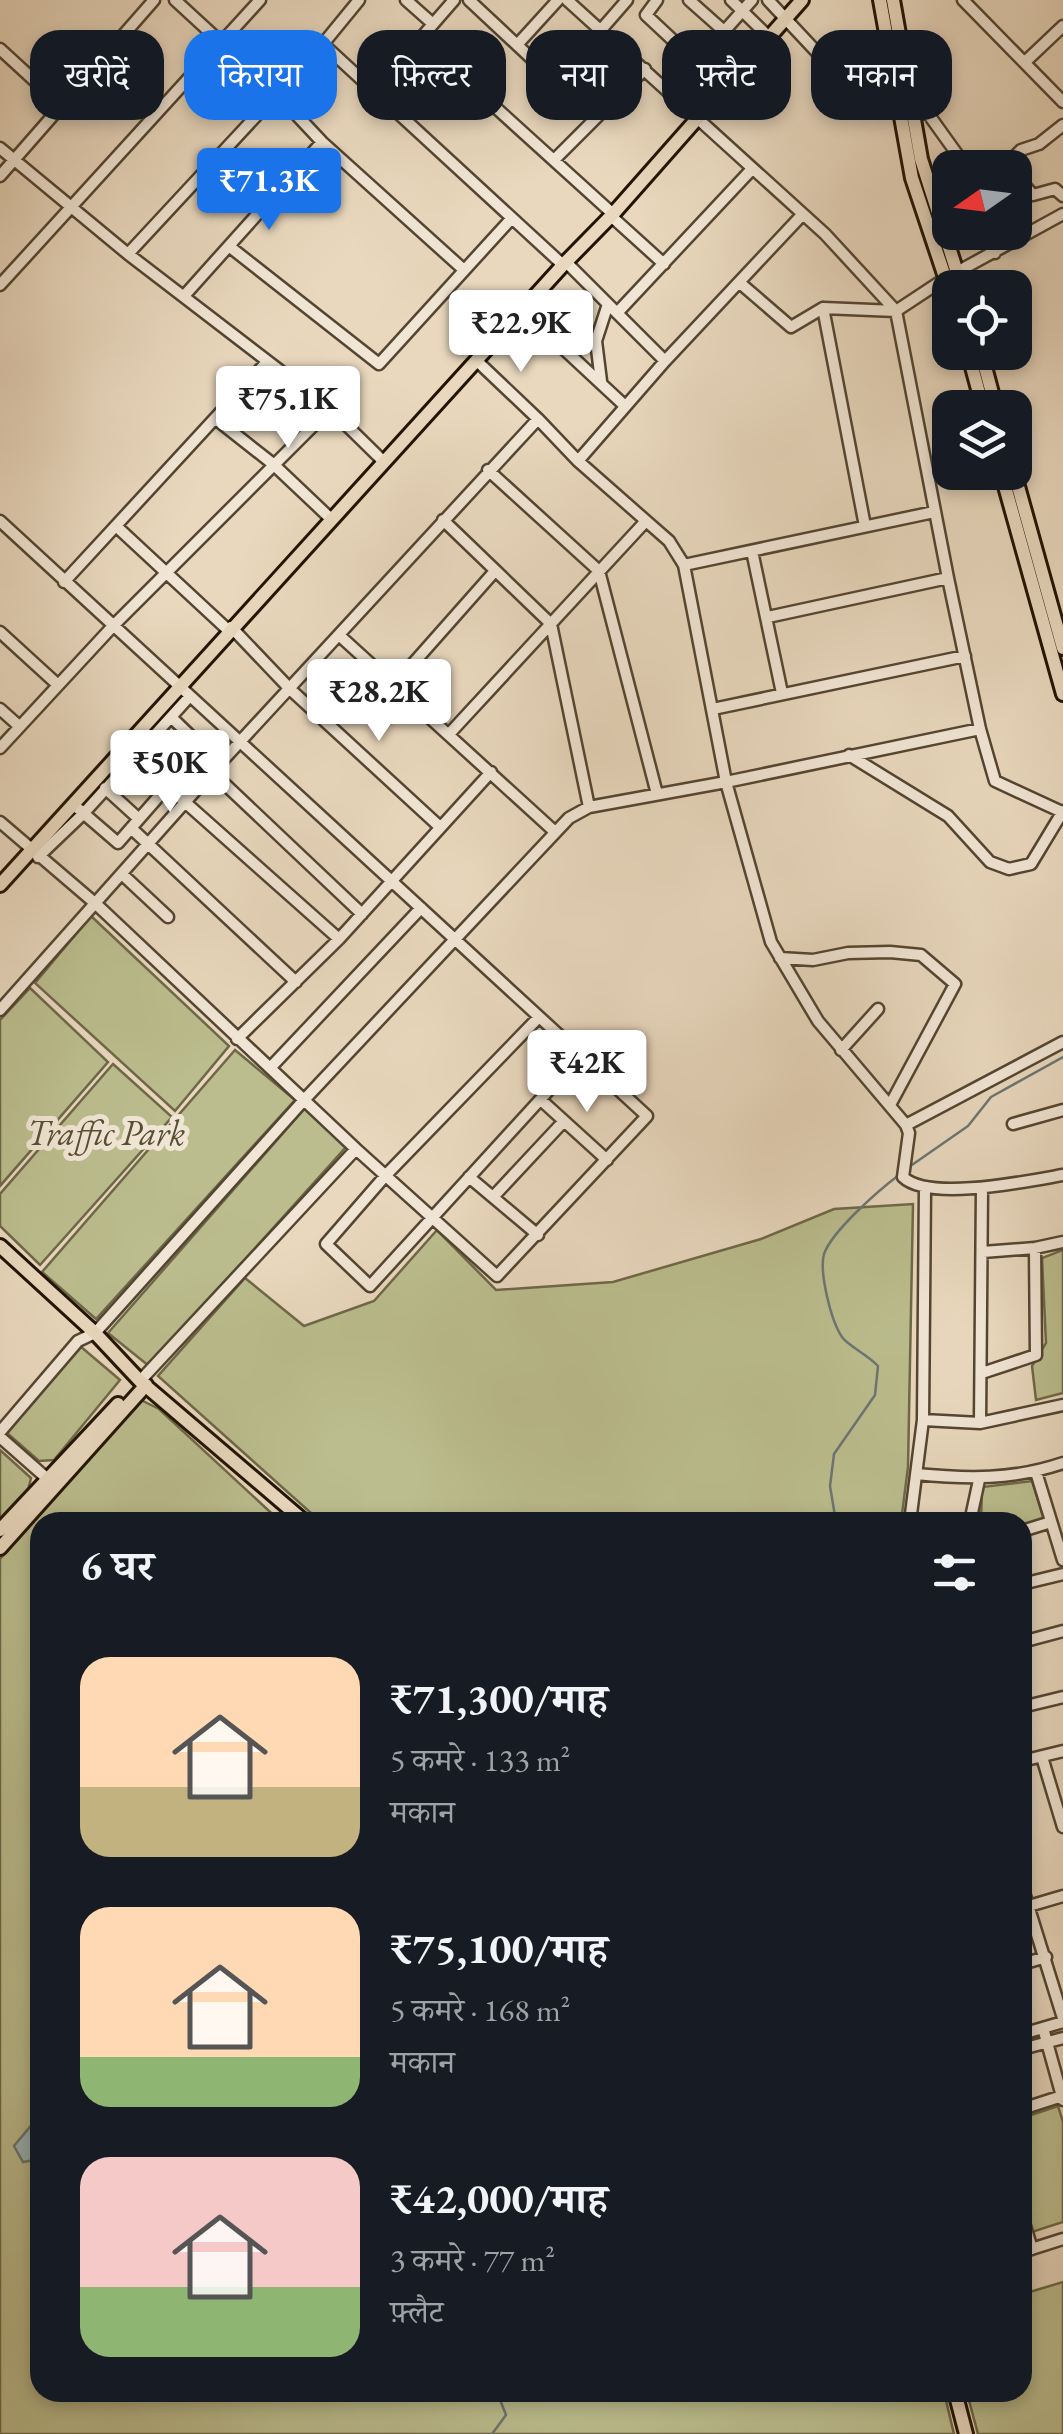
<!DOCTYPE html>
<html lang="hi">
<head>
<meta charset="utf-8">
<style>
	:root { --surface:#171b24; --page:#20242c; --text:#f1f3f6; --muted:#9ea1a6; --accent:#1a73e8 }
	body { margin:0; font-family:"EB Garamond","Noto Serif Devanagari",serif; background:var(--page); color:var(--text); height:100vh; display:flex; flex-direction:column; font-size:38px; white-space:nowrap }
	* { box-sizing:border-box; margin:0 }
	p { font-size:32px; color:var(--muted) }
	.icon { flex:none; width:55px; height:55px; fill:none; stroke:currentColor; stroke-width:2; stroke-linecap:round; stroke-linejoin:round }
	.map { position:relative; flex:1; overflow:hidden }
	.panel { position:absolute; left:30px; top:1512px; width:1002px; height:890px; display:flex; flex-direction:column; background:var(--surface); border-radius:30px; box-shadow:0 5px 15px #0003 }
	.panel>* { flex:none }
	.top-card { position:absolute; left:30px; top:30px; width:1005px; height:90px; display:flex; gap:20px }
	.needle { width:65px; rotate:256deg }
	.controls { position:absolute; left:932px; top:150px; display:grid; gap:20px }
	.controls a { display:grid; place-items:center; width:100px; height:100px; border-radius:20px; background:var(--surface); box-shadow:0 5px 15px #0003; font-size:50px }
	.price { position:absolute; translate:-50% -85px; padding:0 22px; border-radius:10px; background:#fff; color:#222; font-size:32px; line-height:65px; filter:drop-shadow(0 2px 5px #0008) }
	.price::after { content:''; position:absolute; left:50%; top:60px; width:30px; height:22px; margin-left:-15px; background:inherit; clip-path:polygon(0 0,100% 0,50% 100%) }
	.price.current { background:var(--accent); color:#fff }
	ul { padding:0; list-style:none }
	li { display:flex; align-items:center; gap:30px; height:250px; padding:0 50px }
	li span { display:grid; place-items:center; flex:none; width:280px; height:200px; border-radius:30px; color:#555 }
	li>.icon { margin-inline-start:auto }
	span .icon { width:120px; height:120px; fill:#fffc; stroke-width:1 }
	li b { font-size:42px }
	h2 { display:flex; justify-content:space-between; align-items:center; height:120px; padding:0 50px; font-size:42px }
	.tag { padding:0 35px; border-radius:30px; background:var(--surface); box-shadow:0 5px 15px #0003; font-size:35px; line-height:90px }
	.tag.current { background:var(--accent); color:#fff }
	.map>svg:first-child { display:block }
	.green { fill:#bbbd8e; stroke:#6e6848; stroke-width:2.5 }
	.water { fill:#9cb8bc; stroke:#6b7672; stroke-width:2.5 }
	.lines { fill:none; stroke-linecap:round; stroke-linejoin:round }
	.stream { stroke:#6b7672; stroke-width:2.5 }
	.minor-casing { stroke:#534532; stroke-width:15 }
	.major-casing { stroke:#211403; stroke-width:18 }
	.minor { stroke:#f1e6d5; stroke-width:10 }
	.major { stroke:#e9d8be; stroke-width:12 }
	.labels { text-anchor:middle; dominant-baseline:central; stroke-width:10; stroke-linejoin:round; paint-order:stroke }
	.park-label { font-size:35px; font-style:italic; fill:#574f34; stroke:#f1e6d5 }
</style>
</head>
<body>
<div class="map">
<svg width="1063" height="2434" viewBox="0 0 1063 2434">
	<rect width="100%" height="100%" fill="#e9d8be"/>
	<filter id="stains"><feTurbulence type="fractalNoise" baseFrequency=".002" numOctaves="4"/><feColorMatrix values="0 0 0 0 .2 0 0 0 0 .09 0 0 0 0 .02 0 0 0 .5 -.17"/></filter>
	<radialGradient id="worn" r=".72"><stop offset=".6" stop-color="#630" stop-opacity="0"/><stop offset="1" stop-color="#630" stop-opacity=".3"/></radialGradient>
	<path class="green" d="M91 916 229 1046 175 1111 35 983Z
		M30 988 108 1062 0 1186V1020Z
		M235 1050 295 1100 96 1319 42 1272Z
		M113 1064 172 1117 40 1265 0 1226V1194Z
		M305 1108 346 1147 149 1366 108 1333Z
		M913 1204 908 1467 901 1522H321L158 1376 245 1278 304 1326 374 1301 437 1230 496 1290 613 1282 761 1239 834 1209Z
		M1063 1250V1393L1036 1400 1032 1366 1046 1343 1042 1258Z
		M80 1346 120 1380 54 1460 39 1461 7 1433Z
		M141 1400 159 1409 281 1522H40V2392H944L954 2434H0V1559Z
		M0 1450 31 1478 28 1490 0 1522Z
		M1032 1481 1044 1520 1023 1526 1022 1522H981L982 1487Z
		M1058 2106 1063 2122V2222L1032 2232 1023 2199 1022 2118Z
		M1063 2282V2434H978L967 2393 1022 2392 1023 2294Z"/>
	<path class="water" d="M40 2115V2159L23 2162 14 2146Z"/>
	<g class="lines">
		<path class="stream" d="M909 1167 968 1126 991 1097 1063 1057
			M836 1522 830 1486 834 1454 875 1395 878 1366C868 1355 847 1345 842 1337 831 1321 819 1272 824 1254 832 1231 879 1190 899 1175
			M492 2434 506 2415 497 2392"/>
		<defs>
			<path id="minor" d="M175 0 277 94 322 142 464 270
				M406 0 433 24
				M469 0 595 118
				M567 0 825 234 896 311 948 578 980 729 995 781 1062 812
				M657 0 646 15 724 88
				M689 0 752 56
				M731 0 769 37
				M768 0 857 95
				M963 0 1063 102
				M600 31 627 0
				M420 39 613 214
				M323 44 563 265
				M517 45 558 0
				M0 49 61 105
				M1025 62 1063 26
				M251 67 272 76 300 64
				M671 91 752 0
				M374 92 454 0
				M910 108 929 115 967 168
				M0 148 128 254 330 409 383 461
				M554 160 645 69
				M1011 168V160L1021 150 1039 144 1063 125
				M1015 174 1033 195 1055 189 1063 196
				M0 176 154 0
				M611 216 664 264
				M976 232 995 253
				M230 247 379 364 511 219
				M128 254 323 44 359 0
				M566 262 665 361
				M740 283 791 327 823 308 865 526
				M0 285 260 0
				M184 296 322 142
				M823 308 896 311 946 278 1063 214
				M523 311 624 405
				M617 313 752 169
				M477 361 538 419
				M601 381 596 341 608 304
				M216 419 273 464 330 518
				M578 461 665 361 802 215
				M488 470 599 571 657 794
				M443 520 551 624 589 807
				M0 521 647 1116 497 1276 356 1149 96 904 0 822
				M116 526 228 630
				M752 551 782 693
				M684 565 934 512
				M64 582 267 362
				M768 617 948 578
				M231 627 291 690 440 827
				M0 632 58 685
				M340 636 554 831
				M395 684 495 571
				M0 709 19 726
				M713 709 965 656
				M450 733 645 522
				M146 737 183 769
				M0 748 113 626 330 409
				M849 755 948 816 990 862 1009 869 1031 864 1063 811
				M127 763 161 795
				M212 772 362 914
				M168 787 339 939
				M105 788 139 819
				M74 805 118 843 202 747 172 718
				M131 828 296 982
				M38 857 83 814 190 696
				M123 875 168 917
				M780 958 813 960 848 953 890 952 921 955 955 984 890 1105
				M0 1010 212 772 538 419 578 461 669 541 684 565 726 782 771 942 818 1021 906 1125 909 1133 903 1177C929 1202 1028 1181 1063 1175
				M539 1017 386 1175 326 1244 370 1286 580 1056
				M237 1039 339 939 491 772
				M841 1050 878 1009
				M271 1067 421 908
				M541 1100 607 1160
				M1013 1124 1063 1110
				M906 1125 1063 1042
				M469 1177 538 1235
				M493 1197 564 1121
				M983 1252 1035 1248 1063 1242
				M982 1373 1036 1355 1035 1248
				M140 1381 356 1149
				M923 1420 980 1423 1063 1405
				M980 1423 982 1188
				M0 1432 78 1341 95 1333 304 1100 569 818 589 807 726 782 980 729
				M0 1437 51 1482
				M1036 1472 1063 1560
				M916 1474C968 1479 1013 1480 1063 1463
				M910 1522 923 1420 925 1187
				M970 1522 979 1480
				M1022 1531 1051 1522
				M1022 1584 1063 1574
				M1022 1642 1063 1631
				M1022 1707 1063 1697
				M1042 1757 1063 1827
				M1022 1761 1063 1751
				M1022 1886 1063 2018
				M1029 1906 1063 1896
				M1022 1964 1046 1957
				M1043 2028 1063 2100
				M1022 2034 1063 2022
				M1022 2049 1063 2038
				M1022 2109 1062 2096
				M1022 2216 1032 2249
				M1022 2252 1063 2239"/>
			<path id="major" d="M880 0 912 178 950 292
				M893 0 921 159 962 288
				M968 352 983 408
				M981 352 996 408
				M1001 472 1063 694
				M1014 472 1063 648
				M0 885 563 265 613 214 802 0
				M0 1246 95 1333 140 1381 305 1522
				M0 1530 118 1404
				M0 1548 146 1385
				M955 2392 966 2434"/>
		</defs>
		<use href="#minor" class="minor-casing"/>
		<use href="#major" class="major-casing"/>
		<use href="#minor" class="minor"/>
		<use href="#major" class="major"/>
	</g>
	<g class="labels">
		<g class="park-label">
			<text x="106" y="1132">Traffic Park</text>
		</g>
	</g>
	<rect width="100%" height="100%" filter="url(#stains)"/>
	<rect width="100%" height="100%" fill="url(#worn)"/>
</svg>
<div class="controls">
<a><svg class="needle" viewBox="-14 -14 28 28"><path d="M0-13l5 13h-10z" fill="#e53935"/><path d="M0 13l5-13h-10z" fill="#9ea1a6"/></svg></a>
<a><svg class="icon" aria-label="locate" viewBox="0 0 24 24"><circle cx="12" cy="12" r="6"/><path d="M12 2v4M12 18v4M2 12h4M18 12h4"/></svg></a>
<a><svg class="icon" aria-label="layers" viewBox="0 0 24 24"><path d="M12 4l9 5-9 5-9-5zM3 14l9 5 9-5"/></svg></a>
</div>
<b class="price current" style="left:269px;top:233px">₹71.3K</b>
<b class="price" style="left:521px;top:375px">₹22.9K</b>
<b class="price" style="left:288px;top:451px">₹75.1K</b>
<b class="price" style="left:379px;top:744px">₹28.2K</b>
<b class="price" style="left:170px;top:815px">₹50K</b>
<b class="price" style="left:587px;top:1115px">₹42K</b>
<div class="top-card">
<a class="tag">खरीदें</a>
<a class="tag current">किराया</a>
<a class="tag">फ़िल्टर</a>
<a class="tag">नया</a>
<a class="tag">फ़्लैट</a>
<a class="tag">मकान</a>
</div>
<section class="panel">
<h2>6 घर<svg class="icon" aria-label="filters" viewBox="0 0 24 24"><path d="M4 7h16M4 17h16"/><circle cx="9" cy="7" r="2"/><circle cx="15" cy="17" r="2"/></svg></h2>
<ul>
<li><span style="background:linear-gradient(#ffd9b3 65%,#c2b280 0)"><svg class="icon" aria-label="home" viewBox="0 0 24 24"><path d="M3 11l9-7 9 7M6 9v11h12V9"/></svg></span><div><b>₹71,300/माह</b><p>5 कमरे · 133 m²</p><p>मकान</p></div></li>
<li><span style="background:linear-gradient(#ffd9b3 75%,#8fb573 0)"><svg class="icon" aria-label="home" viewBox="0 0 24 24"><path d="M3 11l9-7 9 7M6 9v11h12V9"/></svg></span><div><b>₹75,100/माह</b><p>5 कमरे · 168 m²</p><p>मकान</p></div></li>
<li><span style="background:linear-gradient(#f6c9c9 65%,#8fb573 0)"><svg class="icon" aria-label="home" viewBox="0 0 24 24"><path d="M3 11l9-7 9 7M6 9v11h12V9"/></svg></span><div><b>₹42,000/माह</b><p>3 कमरे · 77 m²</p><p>फ़्लैट</p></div></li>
</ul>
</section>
</div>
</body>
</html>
